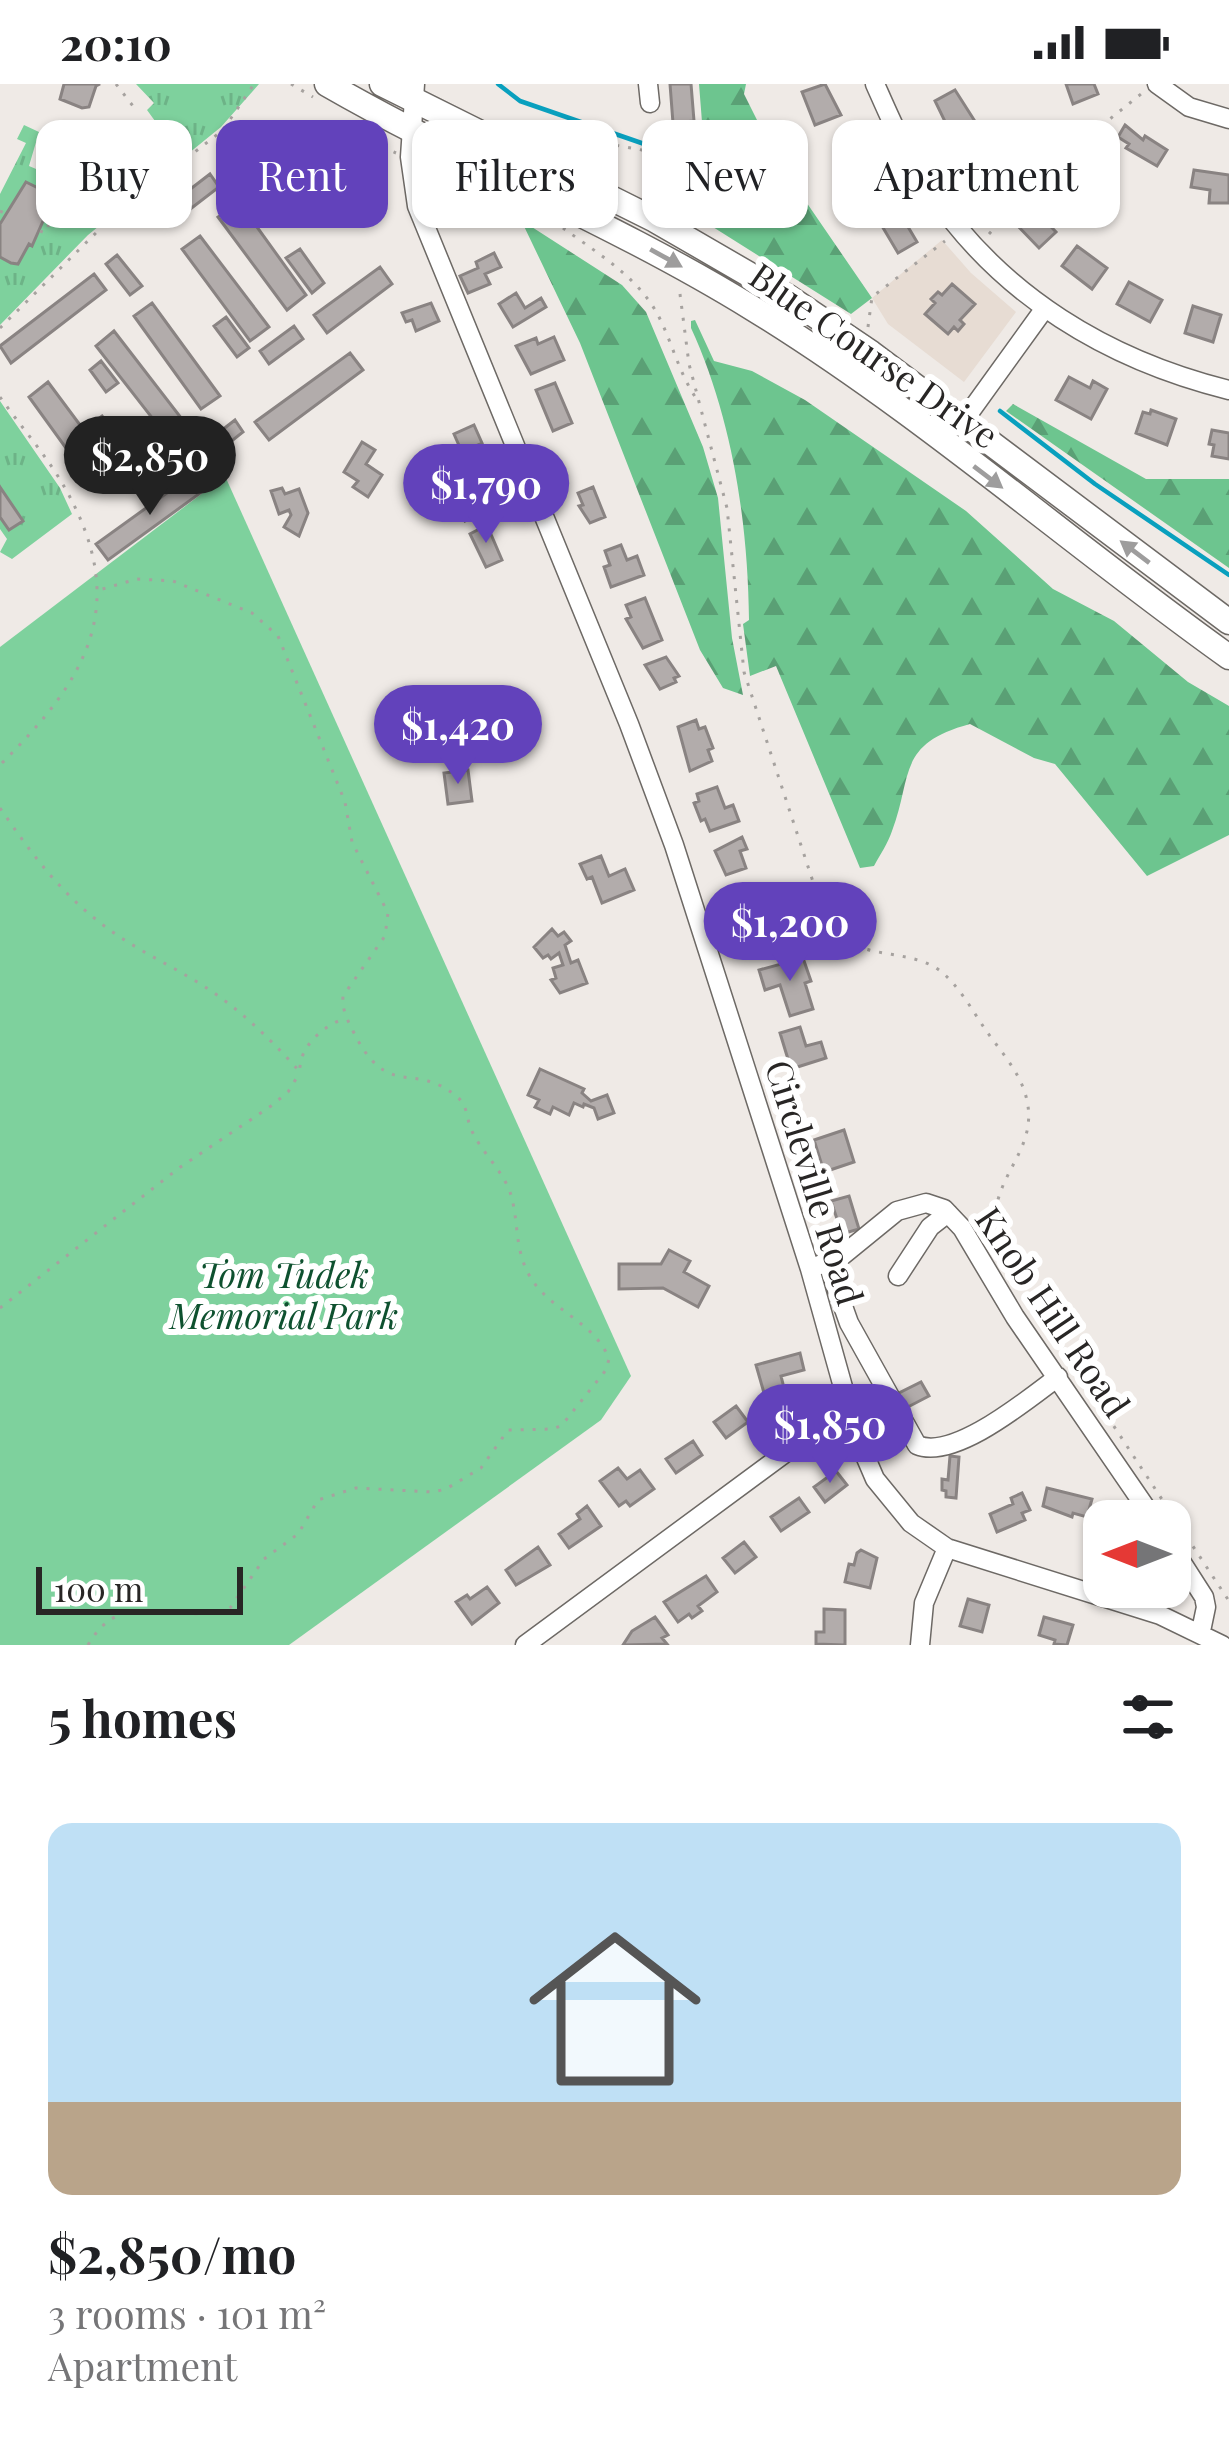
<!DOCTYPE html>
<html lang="en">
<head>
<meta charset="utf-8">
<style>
	:root { --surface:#fff; --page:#f6f6f6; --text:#202124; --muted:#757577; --line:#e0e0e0; --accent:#6242bb }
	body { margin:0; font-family:"Playfair Display",serif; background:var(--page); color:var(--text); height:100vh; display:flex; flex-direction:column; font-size:45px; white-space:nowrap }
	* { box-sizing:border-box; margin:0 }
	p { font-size:39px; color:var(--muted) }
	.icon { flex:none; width:66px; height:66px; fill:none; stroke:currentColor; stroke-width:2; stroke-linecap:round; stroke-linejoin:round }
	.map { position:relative; height:1561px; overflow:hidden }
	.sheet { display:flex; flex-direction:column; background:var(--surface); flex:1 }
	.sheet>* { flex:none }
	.hud { position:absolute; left:36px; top:36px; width:1158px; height:108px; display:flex; gap:24px }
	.needle { width:78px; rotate:270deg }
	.fabs { position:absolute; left:1083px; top:1416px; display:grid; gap:24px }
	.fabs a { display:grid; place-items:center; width:108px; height:108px; border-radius:24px; background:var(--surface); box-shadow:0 3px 9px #0004; font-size:60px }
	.scale { position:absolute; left:36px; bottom:30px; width:207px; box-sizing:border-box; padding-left:12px; border:6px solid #282625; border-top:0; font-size:33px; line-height:42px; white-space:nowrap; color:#282625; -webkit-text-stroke:9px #fff; paint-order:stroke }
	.price { position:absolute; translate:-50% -102px; padding:0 27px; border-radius:42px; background:var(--accent); color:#fff; font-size:39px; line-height:78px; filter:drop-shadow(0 3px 6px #0008) }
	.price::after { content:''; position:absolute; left:50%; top:72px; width:36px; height:27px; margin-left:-18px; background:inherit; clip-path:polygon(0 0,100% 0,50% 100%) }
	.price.on { background:#222; color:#fff }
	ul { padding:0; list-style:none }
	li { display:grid; align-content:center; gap:24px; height:636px; padding:0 48px }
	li+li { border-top:3px solid var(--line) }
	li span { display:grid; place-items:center; height:372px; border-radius:24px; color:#555 }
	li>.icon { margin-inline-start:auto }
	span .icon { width:216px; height:216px; fill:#fffc; stroke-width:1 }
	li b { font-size:51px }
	h2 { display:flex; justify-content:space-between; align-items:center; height:144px; padding:0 48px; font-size:51px }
	.chip { padding:0 42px; border-radius:24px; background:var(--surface); box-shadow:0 3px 9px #0004; font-size:42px; line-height:108px }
	.chip.on { background:var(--accent); color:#fff }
	.status { display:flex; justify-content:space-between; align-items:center; height:84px; padding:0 60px; background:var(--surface); direction:ltr }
	.status svg { height:33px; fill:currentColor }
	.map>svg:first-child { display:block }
	.built { fill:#e7dcd3 }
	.grass { fill:url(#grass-tufts) }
	.forest { fill:url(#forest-firs) }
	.park { fill:#7ed19d }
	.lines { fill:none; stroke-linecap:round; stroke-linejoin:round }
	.stream { stroke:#09a0be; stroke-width:4.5 }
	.building { fill:#b2acab; stroke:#898382; stroke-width:3 }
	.minor-casing { stroke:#6d6965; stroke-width:21 }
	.major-casing { stroke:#6d6965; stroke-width:27 }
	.path { stroke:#a6a29f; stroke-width:3; stroke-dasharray:3 9; stroke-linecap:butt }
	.minor { stroke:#fff; stroke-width:18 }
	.major { stroke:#fff; stroke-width:24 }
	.oneway { fill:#9e9d9d }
	.labels { text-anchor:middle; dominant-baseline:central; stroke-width:12; stroke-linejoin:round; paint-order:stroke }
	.street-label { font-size:36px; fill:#282625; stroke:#fff }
	.park-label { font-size:36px; font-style:italic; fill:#0e512f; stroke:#fff }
</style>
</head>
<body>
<div class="status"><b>20:10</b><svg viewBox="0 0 49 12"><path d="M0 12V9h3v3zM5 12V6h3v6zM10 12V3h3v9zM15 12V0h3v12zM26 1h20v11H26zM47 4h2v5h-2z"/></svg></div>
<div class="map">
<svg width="1229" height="1561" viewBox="0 0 1229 1561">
	<defs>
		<pattern id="grass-tufts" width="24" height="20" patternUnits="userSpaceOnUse" patternTransform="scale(3)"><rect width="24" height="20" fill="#7ed19d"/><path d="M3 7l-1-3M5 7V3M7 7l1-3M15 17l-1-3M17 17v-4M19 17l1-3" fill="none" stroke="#6db387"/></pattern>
		<pattern id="forest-firs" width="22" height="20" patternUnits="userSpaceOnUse" patternTransform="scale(3)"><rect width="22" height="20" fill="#6dc58f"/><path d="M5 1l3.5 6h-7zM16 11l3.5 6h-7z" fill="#5aa075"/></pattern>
	</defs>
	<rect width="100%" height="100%" fill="#efeae6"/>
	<path class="built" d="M942 156 971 189 1016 228 964 298 888 240 872 214Z"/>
	<path class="grass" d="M136 0H259L221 43 88 151 0 241V110L26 59 17 55 24 41 39 48 29 82 81 104 155 37 147 26 154 19Z
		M0 317 60 404 72 430 12 475 0 468 7 455 0 445Z"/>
	<path class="forest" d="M699 0H746L744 10 776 74 872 214 851 230 705 138 699 94 686 65 702 38Z
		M521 136 622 201 646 228 703 363 718 414 732 554 743 611 723 604 700 566 580 259Z
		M695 236 714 277 752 287 805 316 966 427 1053 505 1114 537 1188 598 1229 622V751L1147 792 1055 680 1034 674 970 640C896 660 913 692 892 747 888 759 880 771 874 782L860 784 776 582 750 592 743 540 749 536C748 438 732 333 691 244V237Z
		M1013 320 1146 395H1229V484L1006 327Z"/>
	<path class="park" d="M225 392 631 1292 601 1336 289 1561H0V563Z"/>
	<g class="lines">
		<path class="stream" d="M498 0 520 17 653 63 683 103
			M1000 327 1095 400 1229 491"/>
	</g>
	<path class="building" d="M64 0H100L96 2 89 23 82 24 60 15Z
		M670 0H691L694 37 673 39Z
		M825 0 841 31 815 41 802 8Z
		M1066 0H1094L1098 10 1073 20Z
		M955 6 976 39 952 52 935 17Z
		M1125 41 1143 56 1145 52 1167 66 1157 82 1126 64 1129 60 1118 53Z
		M994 64 1002 85 1005 82 1017 102 993 116 986 104 981 108 969 87 973 85 969 79Z
		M863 65 880 96 857 113 841 87 847 83 843 77Z
		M1194 86 1229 91V119H1209L1210 106 1191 103Z
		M210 90 219 103 172 139 163 126Z
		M26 98 54 112 32 162 29 160 18 180 11 179 0 173V140Z
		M239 118 306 211 287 226 218 133Z
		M1030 121 1056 148 1039 164 1013 137Z
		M901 131 917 158 898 169 882 142Z
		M200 152 269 243 250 257 182 165Z
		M1077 162 1107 184 1092 205 1062 182Z
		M300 165 324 199 312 209 286 174Z
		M494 169 501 183 485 190 490 200 468 209 460 192 478 184 476 178Z
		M117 171 142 202 130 211 106 180Z
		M380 183 392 200 327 249 314 231Z
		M94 190 106 206 11 279 0 262Z
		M1129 198 1162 216 1150 238 1117 220Z
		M952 200 975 220 960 236 964 240 958 247 954 243 948 250 925 230 935 219 931 215 938 208 942 211Z
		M516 209 525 224 541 214 546 223 513 243 499 220Z
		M152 219 220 312 201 325 134 232Z
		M431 219 439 237 416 247 412 236 406 238 402 229Z
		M1193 222 1221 231 1213 258 1185 249Z
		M226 233 249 264 237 273 214 242Z
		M294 242 303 255 269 280 260 267Z
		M114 247 185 339 167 353 96 262Z
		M554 253 564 276 531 290 516 262 536 254 538 260Z
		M350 269 363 286 269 356 255 338Z
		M101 277 118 299 106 308 90 286Z
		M1069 293 1090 304 1093 297 1107 305 1091 335 1056 316Z
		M48 298 118 392 97 407 29 313Z
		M555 299 572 339 553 347 536 306Z
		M1151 326 1176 335 1167 361 1136 349 1143 328 1150 330Z
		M102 332 125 364 113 373 90 341Z
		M235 336 243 348 200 382 191 370Z
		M474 341 482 359 478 361 482 368 465 375 454 350Z
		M1212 346 1229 349V375L1212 372 1214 361 1209 360Z
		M362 358 375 366 366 380 382 391 368 413 353 403 358 397 344 388Z
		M192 391 203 407 108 476 96 460Z
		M471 397 483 429 465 437 452 405Z
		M0 403 23 437 9 446 0 433Z
		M593 403 605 433 590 439 579 422 583 421 578 409Z
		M282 404 285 410 299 405 308 429 299 452 284 443 291 431 289 426 279 430 271 407Z
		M487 441 502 476 486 483 470 450Z
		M621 461 627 476 637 472 644 491 611 503 604 483 610 481 605 467Z
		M645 514 662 556 643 564 626 535 631 533 626 521Z
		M666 573 679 592 674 594 676 598 660 605 645 581Z
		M696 636 699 645 705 643 713 664 708 666 712 677 690 687 678 643Z
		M468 686 472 717 448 720 444 689Z
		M717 703 725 724 733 721 739 737 710 747 705 735 701 737 694 719 699 717 697 710Z
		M742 753 747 765 740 767 746 784 726 791 715 767Z
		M601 772 609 792 625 785 634 806 602 819 592 793 587 795 580 780Z
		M763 836 776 856 753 869 743 844Z
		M552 845 558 852 564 848 571 857 565 861 571 879 578 876 587 899 560 909 551 896 556 894 553 884 563 881 559 869 551 875 548 871 543 874 534 863Z
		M803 874 811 897 805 899 813 925 790 932 780 901 765 906 759 886Z
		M800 943 806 962 821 958 826 974 791 985 780 949Z
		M540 985 584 1005 582 1009 591 1017 607 1011 614 1029 598 1035 594 1024 584 1020 583 1023 574 1019 569 1031 553 1023 550 1030 535 1023 539 1016 528 1011Z
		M844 1046 854 1078 824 1088 814 1056Z
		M849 1112 859 1145 842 1150 831 1117Z
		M669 1166 690 1177 684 1188 709 1202 698 1223 663 1204 619 1205V1180H661Z
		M800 1269 804 1286 781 1292 784 1304 764 1309 756 1281Z
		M921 1298 929 1312 904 1325 897 1310Z
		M736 1322 748 1338 726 1354 714 1338Z
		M693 1357 702 1371 676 1389 666 1375Z
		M950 1372 959 1373 956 1414 946 1413V1407L942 1406V1395L948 1396Z
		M618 1384 627 1395 640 1386 654 1405 630 1422 626 1417 619 1422 600 1397Z
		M836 1387 847 1401 825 1418 814 1403Z
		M1047 1404 1092 1415 1087 1433 1073 1429 1072 1433 1043 1422Z
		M1022 1409 1030 1426 1022 1429 1025 1436 997 1448 990 1430 1013 1420 1011 1414Z
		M799 1414 809 1428 781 1447 771 1433Z
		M587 1422 601 1442 569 1464 559 1450 580 1435 577 1430Z
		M744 1458 756 1473 735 1489 723 1474Z
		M538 1463 550 1481 516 1501 506 1486Z
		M861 1466 877 1474 870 1504 845 1498 849 1480 854 1481 857 1469Z
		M706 1492 717 1508 698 1522 702 1527 692 1534 689 1530 678 1538 664 1518Z
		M487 1503 499 1519 472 1540 456 1518 467 1511 470 1515Z
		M968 1515 989 1521 982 1548 960 1542Z
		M824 1525 845 1526V1561L816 1560V1548H824Z
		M655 1533 668 1551 662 1554 667 1560 623 1561 632 1547Z
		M1044 1533 1073 1541 1067 1561 1054 1560 1055 1556 1039 1551Z"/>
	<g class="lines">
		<defs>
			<path id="minor" d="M415 0 410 73 417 122 629 640 674 761 810 1185 857 1353 875 1395 911 1439 947 1464 1160 1531 1222 1561
				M648 0 650 19
				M875 0C891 36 907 74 930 106 1001 212 1108 276 1229 306
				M1157 0 1189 23 1229 35
				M424 133C426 94 453 84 487 85
				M962 339 1045 224
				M828 1180 849 1239 917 1361C954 1377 1028 1315 1058 1293
				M810 1185 843 1171 897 1127 926 1119 944 1125 962 1144 1015 1233 1155 1437
				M898 1192 930 1143 948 1129
				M1170 1460 1204 1513 1206 1523 1201 1547
				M525 1561 796 1361 849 1327
				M920 1561 924 1519 947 1464"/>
			<path id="major" d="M327 0C466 80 616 140 752 224 920 327 1069 459 1229 573
				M382 0 655 136 788 213 871 269 1229 538"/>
		</defs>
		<use href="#minor" class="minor-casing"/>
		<use href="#major" class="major-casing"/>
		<path class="path" d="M116 0 136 26
			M291 0 313 13
			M510 42 642 66 665 88 675 116
			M367 45 382 63 396 69
			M0 127 6 130
			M563 144C593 166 631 189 652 221 671 250 676 286 698 317
			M40 147 45 149 77 79
			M989 150 1060 75 1141 10
			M680 210 689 280 727 424 744 588 819 816 850 859C877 873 914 868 939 886 958 900 972 926 985 945 999 965 1018 986 1025 1009 1046 1076 969 1097 1005 1177L1229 1517
			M868 243 872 213 945 157
			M0 244 114 131 223 46 254 0
			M0 313C21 343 47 372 65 404 131 521 88 594 0 681
			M0 724C29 766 57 805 98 837 135 867 179 884 217 911 248 933 275 960 300 988 298 964 322 943 343 935
			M0 1224 179 1084 271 1022 288 1008 299 990
			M88 1561C125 1497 179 1545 230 1524L264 1475 298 1450 318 1416 356 1404 433 1408 446 1405 481 1384 508 1346 553 1345 562 1341 606 1286 609 1275C595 1237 547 1226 528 1189 514 1162 519 1135 510 1108 501 1084 481 1068 471 1045 466 1033 468 1021 456 1012 413 976 388 1018 353 947 347 935 342 926 343 912L385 852 388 829 352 758 345 718 278 552 252 529 173 497 137 495 99 506"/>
		<use href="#minor" class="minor"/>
		<use href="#major" class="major"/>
	</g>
	<defs><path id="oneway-solid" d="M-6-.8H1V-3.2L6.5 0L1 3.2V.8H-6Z" transform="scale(3)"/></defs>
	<g class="oneway">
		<use href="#oneway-solid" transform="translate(666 174) rotate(29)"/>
		<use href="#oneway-solid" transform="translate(988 393) rotate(37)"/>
		<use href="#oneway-solid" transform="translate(1135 468) rotate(-143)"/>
	</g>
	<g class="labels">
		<g class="street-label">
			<text transform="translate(875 270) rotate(35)">Blue Course Drive</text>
			<text transform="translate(816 1098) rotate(73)">Circleville Road</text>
			<text transform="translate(1054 1227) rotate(56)">Knob Hill Road</text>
		</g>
		<g class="park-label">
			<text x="284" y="1189">Tom Tudek<tspan x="284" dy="41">Memorial Park</tspan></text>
		</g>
	</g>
</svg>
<div class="fabs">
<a><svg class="needle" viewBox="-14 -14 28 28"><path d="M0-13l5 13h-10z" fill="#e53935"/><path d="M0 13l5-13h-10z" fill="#757577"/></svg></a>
</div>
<div class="scale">100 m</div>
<b class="price on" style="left:150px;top:434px">$2,850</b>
<b class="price" style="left:486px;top:462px">$1,790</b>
<b class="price" style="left:458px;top:703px">$1,420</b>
<b class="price" style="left:790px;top:900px">$1,200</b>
<b class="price" style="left:830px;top:1402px">$1,850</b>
<div class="hud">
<a class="chip">Buy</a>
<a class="chip on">Rent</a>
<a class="chip">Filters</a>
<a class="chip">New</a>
<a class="chip">Apartment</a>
</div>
</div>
<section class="sheet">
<h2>5 homes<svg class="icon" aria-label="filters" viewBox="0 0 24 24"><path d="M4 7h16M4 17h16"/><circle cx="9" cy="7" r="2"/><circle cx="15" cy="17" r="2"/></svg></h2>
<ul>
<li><span style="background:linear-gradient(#bfe0f5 75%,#b9a48a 0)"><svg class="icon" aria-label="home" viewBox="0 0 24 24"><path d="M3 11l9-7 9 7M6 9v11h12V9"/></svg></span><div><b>$2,850/mo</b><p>3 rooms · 101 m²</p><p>Apartment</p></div></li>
</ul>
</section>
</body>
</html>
